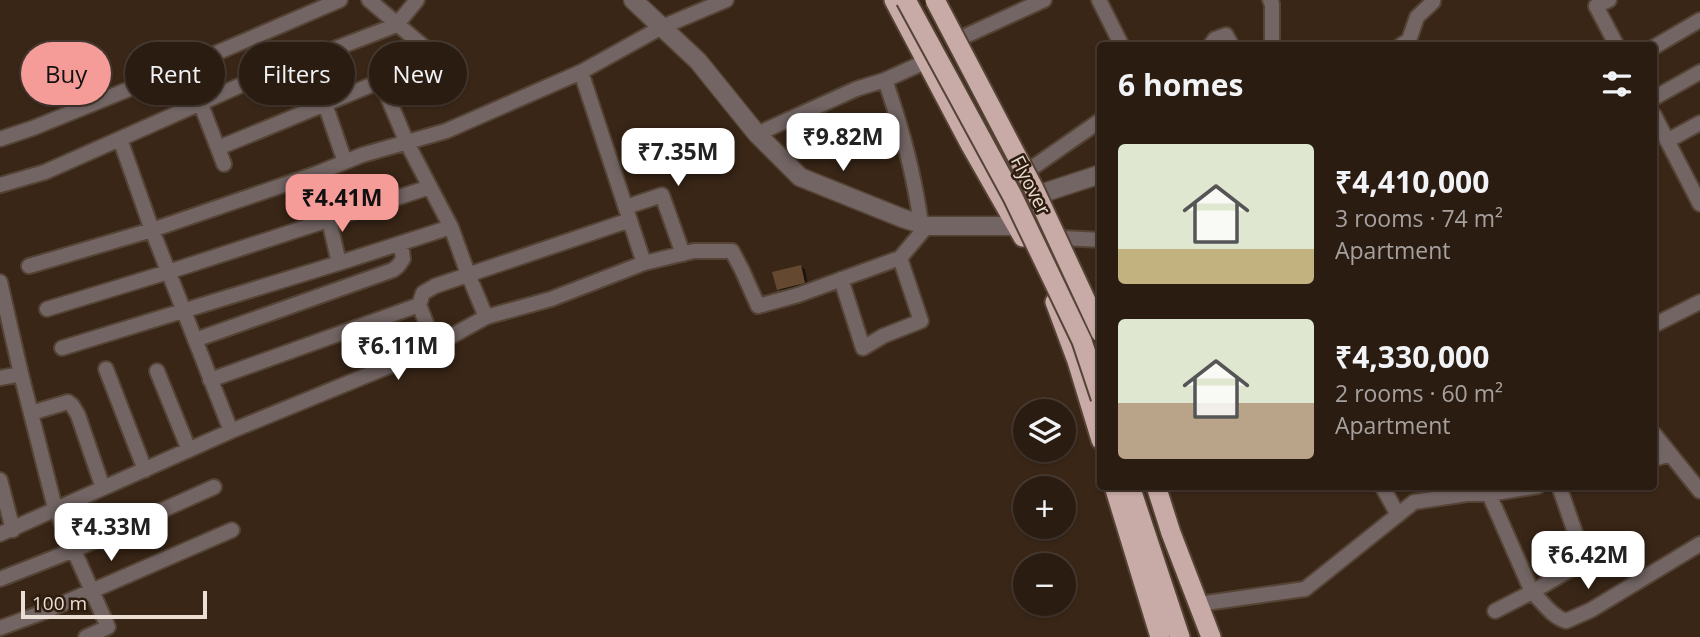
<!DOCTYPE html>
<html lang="en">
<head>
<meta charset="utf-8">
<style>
	:root { --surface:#2b1c11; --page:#33251a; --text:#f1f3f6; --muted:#a6a19f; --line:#473a31; --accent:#f59b98 }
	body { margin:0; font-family:"Open Sans",sans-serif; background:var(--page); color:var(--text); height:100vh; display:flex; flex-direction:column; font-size:26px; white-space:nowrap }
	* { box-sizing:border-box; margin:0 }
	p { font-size:23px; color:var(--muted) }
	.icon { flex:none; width:38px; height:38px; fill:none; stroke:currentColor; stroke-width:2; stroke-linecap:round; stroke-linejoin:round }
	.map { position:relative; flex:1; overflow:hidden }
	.details { position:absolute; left:1097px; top:42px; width:560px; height:448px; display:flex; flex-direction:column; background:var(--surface); border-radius:7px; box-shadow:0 2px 5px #0004,0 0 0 2px var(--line) }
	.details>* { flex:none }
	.hud { position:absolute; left:21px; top:42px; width:665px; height:63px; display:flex; gap:14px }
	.fabs { position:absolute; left:1013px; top:399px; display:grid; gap:14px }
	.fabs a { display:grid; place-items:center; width:63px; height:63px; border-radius:50%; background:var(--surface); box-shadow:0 2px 5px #0004,0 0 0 2px var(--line); font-size:35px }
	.scale { position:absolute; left:21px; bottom:18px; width:186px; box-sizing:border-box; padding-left:7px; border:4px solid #ebdfd5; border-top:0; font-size:19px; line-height:24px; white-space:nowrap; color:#ebdfd5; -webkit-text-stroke:5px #2e1d0e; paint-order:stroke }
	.price { position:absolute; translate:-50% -60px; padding:0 16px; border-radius:14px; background:#fff; color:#222; font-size:23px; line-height:46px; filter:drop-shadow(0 2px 4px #0008) }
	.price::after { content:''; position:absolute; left:50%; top:42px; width:21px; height:16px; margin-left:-10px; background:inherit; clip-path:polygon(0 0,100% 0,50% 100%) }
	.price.on { background:var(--accent); color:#111 }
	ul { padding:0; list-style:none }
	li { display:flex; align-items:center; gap:21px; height:175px; padding:0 21px }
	li span { display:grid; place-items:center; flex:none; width:196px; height:140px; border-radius:7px; color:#555 }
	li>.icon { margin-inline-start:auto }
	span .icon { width:84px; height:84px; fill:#fffc; stroke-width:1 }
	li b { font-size:30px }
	h2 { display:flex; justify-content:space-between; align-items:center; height:84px; padding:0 21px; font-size:30px }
	.pill { padding:0 24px; border-radius:32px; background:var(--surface); box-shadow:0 2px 5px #0004,0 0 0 2px var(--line); font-size:24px; line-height:63px }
	.pill.on { background:var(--accent); color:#111 }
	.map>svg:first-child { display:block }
	.shadow { fill:#0007 }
	.building { fill:#644930 }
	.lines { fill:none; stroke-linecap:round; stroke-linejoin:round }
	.minor-casing { stroke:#554435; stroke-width:18 }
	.tertiary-casing { stroke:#554435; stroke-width:21 }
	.trunk-casing { stroke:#554435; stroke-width:23 }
	.minor { stroke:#726564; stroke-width:14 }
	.tertiary { stroke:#726564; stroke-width:18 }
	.trunk { stroke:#c8aaa7; stroke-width:19 }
	.trunk-bridge-casing { stroke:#554435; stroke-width:23; stroke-linecap:butt }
	.trunk-bridge { stroke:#c8aaa7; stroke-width:19 }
	.labels { text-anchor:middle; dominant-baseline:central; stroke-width:5; stroke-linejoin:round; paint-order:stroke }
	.street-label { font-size:19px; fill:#ebdfd5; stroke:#2e1d0e }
</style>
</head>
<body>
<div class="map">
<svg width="1700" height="637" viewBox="0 0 1700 637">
	<rect width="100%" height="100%" fill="#392617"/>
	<path class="shadow" d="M801 267 805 269 808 285 782 291 778 288Z"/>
	<path class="building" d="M801 265 805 283 777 290 772 272Z"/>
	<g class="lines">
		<defs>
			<path id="minor" d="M1099 0 1122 46
				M1270 0 1272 4V46
				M1609 0 1596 6 1617 46
				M961 38 1044 0
				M1210 46 1215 39 1226 35 1232 46
				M1400 46 1409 40 1417 17 1433 2V0
				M1654 47 1700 20
				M328 51 346 95
				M581 72 644 263
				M885 80C902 128 914 174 921 224
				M1654 98 1700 72
				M325 104 345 162
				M1654 115 1700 204
				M757 134 856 89 885 80 927 61
				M0 139 33 128 186 66
				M120 139 152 230 231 431
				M1667 141 1700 123
				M218 148 437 58 369 0
				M224 164 186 66 340 0
				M1029 170 1101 120
				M0 185 45 172 248 82 394 26 398 23 417 0
				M430 187 451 227 468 274 486 317
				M626 207 662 195 683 254
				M1063 238 1101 240
				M339 263 451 227
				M29 266 152 230 318 173 362 155 446 131 581 72 662 27 726 0
				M841 279 863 348 883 336 921 321 900 258
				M0 282 21 374 0 378
				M47 309 168 272 430 187 407 143 381 81
				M1654 325 1700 302
				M195 340 393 270 398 266 403 259 401 244
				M435 345 419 305 423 293 435 286 630 220
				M62 348 339 263 318 173
				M106 369 145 470
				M157 371 189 450
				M21 374 55 508 108 627 86 637
				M210 380 419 305
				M31 413 68 402 72 405 78 415 103 488
				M1654 434 1700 491
				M1654 459 1670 454
				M0 480 13 530
				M1382 486 1398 515
				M1489 494 1532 592 1585 561 1559 486
				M0 534 231 431 419 354 486 317 551 299 644 263 694 251H732L742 270 758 306 798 295 900 258 927 226
				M0 579 74 550 214 487
				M1199 604 1305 589 1414 502 1467 494H1489L1538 486
				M1495 611 1532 592C1543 602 1551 616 1566 621L1591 610 1700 544
				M0 628 41 613 232 530"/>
			<path id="tertiary" d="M633 0 698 61 757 134 800 177 902 218 927 226H1017L1043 193 1101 174"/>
			<path id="trunk" d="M894 0 970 144 1023 237
				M1055 302 1077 361 1101 440
				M1114 486 1160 637
				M1130 486 1180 637
				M1156 486 1171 533 1211 637"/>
		</defs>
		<use href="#minor" class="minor-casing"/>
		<use href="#tertiary" class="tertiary-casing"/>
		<use href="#trunk" class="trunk-casing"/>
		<use href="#minor" class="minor"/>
		<use href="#tertiary" class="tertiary"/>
		<use href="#trunk" class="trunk"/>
		<defs>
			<path id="trunk-bridge" d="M906 0 1013 197 1082 341 1101 398
				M935 0 1034 189 1101 333"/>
		</defs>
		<use href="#trunk-bridge" class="trunk-bridge-casing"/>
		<use href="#trunk-bridge" class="trunk-bridge"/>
	</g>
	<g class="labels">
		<g class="street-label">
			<text transform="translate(1031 185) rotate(63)">Flyover</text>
		</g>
	</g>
</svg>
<div class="fabs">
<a><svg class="icon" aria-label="layers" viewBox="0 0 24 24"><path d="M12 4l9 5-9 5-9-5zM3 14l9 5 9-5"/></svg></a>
<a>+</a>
<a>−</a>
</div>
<div class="scale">100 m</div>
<b class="price" style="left:843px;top:173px">₹9.82M</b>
<b class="price" style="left:678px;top:188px">₹7.35M</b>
<b class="price on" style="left:342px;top:234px">₹4.41M</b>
<b class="price" style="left:398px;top:382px">₹6.11M</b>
<b class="price" style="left:111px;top:563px">₹4.33M</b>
<b class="price" style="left:1588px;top:591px">₹6.42M</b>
<div class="hud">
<a class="pill on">Buy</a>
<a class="pill">Rent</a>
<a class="pill">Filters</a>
<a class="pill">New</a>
</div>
<section class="details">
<h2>6 homes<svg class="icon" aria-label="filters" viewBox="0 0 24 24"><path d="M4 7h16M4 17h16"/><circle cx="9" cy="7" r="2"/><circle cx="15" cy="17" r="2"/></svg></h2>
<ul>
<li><span style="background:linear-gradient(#dfe7d0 75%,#c2b280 0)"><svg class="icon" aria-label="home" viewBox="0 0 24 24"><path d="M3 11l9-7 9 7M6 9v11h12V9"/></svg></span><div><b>₹4,410,000</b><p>3 rooms · 74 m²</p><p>Apartment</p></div></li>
<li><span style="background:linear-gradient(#dfe7d0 60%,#b9a48a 0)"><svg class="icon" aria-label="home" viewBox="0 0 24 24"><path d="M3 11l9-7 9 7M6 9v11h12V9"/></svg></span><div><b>₹4,330,000</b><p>2 rooms · 60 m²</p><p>Apartment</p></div></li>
</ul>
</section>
</div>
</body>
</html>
